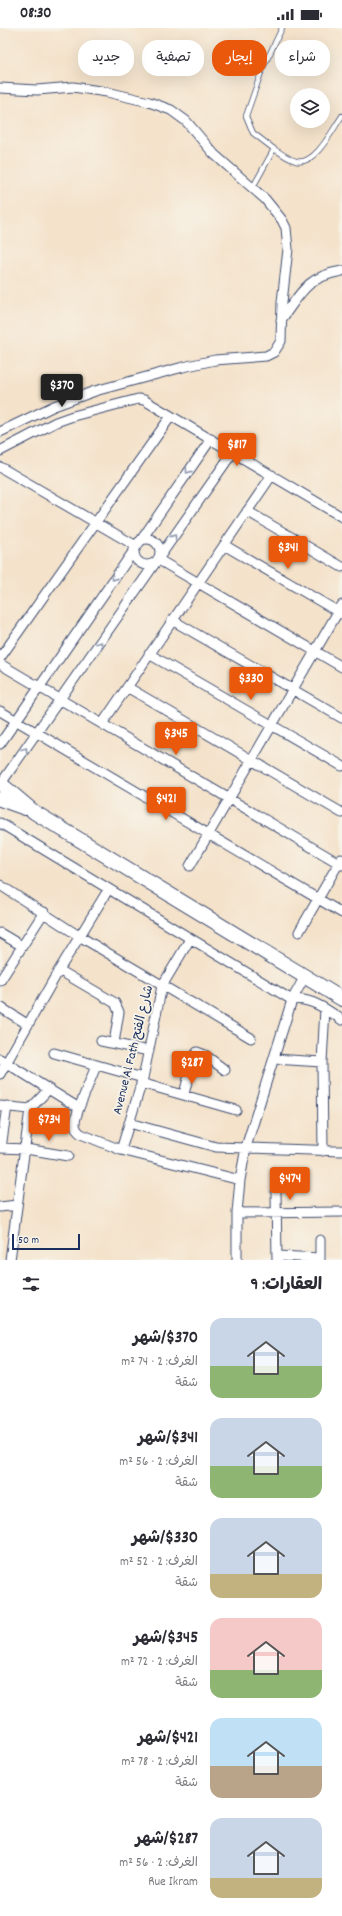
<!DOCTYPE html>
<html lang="ar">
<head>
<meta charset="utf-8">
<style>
	:root { --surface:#fff; --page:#f2f2f3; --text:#2b2b33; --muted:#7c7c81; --accent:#ea580c }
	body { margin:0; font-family:Dekko,"Playpen Sans Arabic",sans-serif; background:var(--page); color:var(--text); direction:rtl; height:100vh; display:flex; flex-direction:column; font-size:15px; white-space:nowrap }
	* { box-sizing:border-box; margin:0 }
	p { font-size:13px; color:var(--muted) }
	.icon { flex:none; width:22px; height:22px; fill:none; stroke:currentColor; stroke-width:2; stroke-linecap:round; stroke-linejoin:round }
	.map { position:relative; height:1232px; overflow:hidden; direction:ltr }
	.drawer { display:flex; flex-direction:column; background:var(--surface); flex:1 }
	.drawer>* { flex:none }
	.banner { position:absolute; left:12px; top:12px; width:318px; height:36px; direction:rtl; display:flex; gap:8px }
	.tools { position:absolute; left:290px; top:60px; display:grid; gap:8px }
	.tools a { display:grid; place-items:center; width:40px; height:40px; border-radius:50%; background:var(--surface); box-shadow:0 4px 16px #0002; font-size:20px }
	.scale { position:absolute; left:12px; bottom:10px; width:68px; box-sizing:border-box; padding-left:4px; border:2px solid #1b2f5e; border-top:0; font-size:11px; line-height:14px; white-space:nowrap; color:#1b2f5e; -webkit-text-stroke:3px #f7f3e8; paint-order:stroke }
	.price { position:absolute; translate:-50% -34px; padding:0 9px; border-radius:4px; background:var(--accent); color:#fff; font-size:13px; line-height:26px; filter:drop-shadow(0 1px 2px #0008) }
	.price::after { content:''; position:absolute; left:50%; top:24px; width:12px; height:9px; margin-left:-6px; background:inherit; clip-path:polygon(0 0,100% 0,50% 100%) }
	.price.selected { background:#222; color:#fff }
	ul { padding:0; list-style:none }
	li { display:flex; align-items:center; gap:12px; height:100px; padding:0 20px }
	li span { display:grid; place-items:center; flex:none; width:112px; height:80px; border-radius:12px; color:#555 }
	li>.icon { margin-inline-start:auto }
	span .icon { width:48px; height:48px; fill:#fffc; stroke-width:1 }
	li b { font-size:17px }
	h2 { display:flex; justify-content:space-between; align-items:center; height:48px; padding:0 20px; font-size:17px }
	.tag { padding:0 14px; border-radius:16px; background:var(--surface); box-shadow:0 4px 16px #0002; font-size:14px; line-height:36px }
	.tag.selected { background:var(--accent); color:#fff }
	.status { display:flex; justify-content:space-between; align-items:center; height:28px; padding:0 20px; background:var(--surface); direction:ltr }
	.status svg { height:11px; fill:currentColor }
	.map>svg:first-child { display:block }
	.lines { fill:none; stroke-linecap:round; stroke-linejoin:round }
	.service-casing { stroke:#3c4a6e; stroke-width:6 }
	.minor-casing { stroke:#3c4a6e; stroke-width:11 }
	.primary-casing { stroke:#3c4a6e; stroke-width:16 }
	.service { stroke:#fff; stroke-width:4.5 }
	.minor { stroke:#fff; stroke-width:9 }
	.primary { stroke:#fff; stroke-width:14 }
	.oneway { stroke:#8d97ae }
	.labels { text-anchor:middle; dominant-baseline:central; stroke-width:3.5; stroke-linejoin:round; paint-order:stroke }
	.street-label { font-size:13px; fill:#1b2f5e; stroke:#f7f3e8 }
</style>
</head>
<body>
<div class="status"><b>08:30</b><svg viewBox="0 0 49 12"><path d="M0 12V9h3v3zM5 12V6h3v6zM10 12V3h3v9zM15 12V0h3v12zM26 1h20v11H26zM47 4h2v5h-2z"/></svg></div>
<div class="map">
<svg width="342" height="1232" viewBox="0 0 342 1232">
	<rect width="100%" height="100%" fill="#f7f3e8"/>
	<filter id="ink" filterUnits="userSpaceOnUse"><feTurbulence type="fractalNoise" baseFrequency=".025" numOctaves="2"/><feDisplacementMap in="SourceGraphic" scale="8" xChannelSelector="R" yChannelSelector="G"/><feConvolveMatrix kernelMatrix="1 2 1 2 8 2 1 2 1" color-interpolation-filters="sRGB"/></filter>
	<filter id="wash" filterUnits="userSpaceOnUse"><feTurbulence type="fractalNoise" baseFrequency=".012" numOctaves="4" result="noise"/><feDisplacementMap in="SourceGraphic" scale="16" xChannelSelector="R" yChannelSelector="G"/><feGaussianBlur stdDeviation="0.9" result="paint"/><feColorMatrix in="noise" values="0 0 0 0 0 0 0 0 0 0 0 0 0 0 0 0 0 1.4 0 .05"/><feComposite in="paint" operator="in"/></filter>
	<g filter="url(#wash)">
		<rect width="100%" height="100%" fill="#f4e2ca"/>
	</g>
	<g filter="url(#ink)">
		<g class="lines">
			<defs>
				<path id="service" d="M274 121C281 125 288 131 296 133 315 138 333 101 342 88
					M253 159 274 121 253 105 246 88 262 42 282 0"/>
				<path id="minor" d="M0 60 37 62 73 59 107 64 149 74 171 82 186 93 214 126 265 171 282 192 286 200 288 221 282 274 281 313 274 324 266 328 215 332 183 339 95 363 54 378 0 404
					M281 292C301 265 306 249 342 243
					M0 423 56 394 73 388 138 371 144 372 342 489
					M0 439 136 518
					M247 483 342 539
					M134 524a13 13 0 1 1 26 0a13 13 0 1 1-26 0Z
					M224 517 342 586
					M159 532 342 639
					M172 592 342 690
					M149 626 342 738
					M0 630 171 388
					M0 636 342 837
					M127 659 342 785
					M0 683 342 885
					M102 696 272 447
					M0 716 211 411
					M2 754 233 424
					M0 795 292 972C310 969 328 982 342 992
					M190 838 342 577
					M0 857 79 908 251 1010
					M299 904 341 831
					M0 905 22 918
					M59 942 115 975 119 984 114 1015
					M0 953 44 884
					M0 979 27 996
					M101 1013 149 1023
					M54 1025 143 1050
					M0 1031 79 1080C76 1090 71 1099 81 1106L121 1122 240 1152
					M274 1031 322 1034
					M0 1046 59 942 108 862
					M141 1055 236 1082
					M184 1066 193 1031 197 1024 205 1027 225 1042
					M0 1078 30 1081
					M79 1080 96 1038
					M30 1081 49 1061
					M129 1095 216 1119 342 1123
					M0 1120 26 1121 68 1128
					M1 1120 7 1078
					M121 1122 143 1050 162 958 190 911
					M323 1123 322 1034 325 981
					M276 1164 277 1232
					M0 1179 17 1177
					M237 1185 342 1184
					M320 1212V1232
					M277 1228 320 1230
					M10 1232 30 1081
					M237 1232V1185L240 1152 246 1119 292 972 305 948"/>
				<path id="primary" d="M2 757 34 784 342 971
					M0 771 25 780"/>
			</defs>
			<use href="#service" class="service-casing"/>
			<use href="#minor" class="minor-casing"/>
			<use href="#primary" class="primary-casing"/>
			<use href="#service" class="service"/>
			<use href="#minor" class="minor"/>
			<use href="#primary" class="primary"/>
		</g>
		<defs><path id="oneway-chevron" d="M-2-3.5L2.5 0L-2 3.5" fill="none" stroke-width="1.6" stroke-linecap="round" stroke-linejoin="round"/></defs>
		<g class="oneway">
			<use href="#oneway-chevron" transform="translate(188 443) rotate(125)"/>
			<use href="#oneway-chevron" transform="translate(174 509) rotate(-55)"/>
			<use href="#oneway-chevron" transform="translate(114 550) rotate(125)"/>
			<use href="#oneway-chevron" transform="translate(100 616) rotate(-55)"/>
			<use href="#oneway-chevron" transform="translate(25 722) rotate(-54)"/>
		</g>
	</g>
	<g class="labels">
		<g class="street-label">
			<text transform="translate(134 1022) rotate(-76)">Avenue Al Fath شارع الفتح</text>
		</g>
	</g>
</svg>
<div class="tools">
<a><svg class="icon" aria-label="layers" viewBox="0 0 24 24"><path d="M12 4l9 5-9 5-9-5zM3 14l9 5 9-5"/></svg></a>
</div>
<div class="scale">50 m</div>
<b class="price selected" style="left:62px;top:380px">$370</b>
<b class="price" style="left:237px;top:439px">$817</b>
<b class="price" style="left:288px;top:542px">$341</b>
<b class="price" style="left:251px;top:673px">$330</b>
<b class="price" style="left:176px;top:728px">$345</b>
<b class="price" style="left:166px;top:793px">$421</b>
<b class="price" style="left:192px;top:1057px">$287</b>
<b class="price" style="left:49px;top:1114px">$734</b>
<b class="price" style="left:290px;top:1173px">$474</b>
<div class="banner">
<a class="tag">شراء</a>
<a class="tag selected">إيجار</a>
<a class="tag">تصفية</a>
<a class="tag">جديد</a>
</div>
</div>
<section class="drawer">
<h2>العقارات: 9<svg class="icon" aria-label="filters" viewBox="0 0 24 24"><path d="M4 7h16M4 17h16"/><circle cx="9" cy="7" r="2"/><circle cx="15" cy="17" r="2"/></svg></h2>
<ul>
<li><span style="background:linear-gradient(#c9d6e8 60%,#8fb573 0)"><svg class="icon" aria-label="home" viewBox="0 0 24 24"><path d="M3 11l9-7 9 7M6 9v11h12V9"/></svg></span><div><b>$370/شهر</b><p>الغرف: 2 · 74 m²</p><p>شقة</p></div></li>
<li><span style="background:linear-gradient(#c9d6e8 60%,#8fb573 0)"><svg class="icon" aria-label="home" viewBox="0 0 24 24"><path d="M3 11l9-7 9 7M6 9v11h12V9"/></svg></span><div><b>$341/شهر</b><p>الغرف: 2 · 56 m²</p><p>شقة</p></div></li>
<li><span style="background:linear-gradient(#c9d6e8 70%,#c2b280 0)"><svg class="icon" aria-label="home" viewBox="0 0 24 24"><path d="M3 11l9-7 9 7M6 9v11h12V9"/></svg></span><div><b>$330/شهر</b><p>الغرف: 2 · 52 m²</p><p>شقة</p></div></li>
<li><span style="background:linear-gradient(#f6c9c9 65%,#8fb573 0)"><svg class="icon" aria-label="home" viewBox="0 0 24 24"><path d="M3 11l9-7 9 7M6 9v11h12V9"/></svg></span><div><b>$345/شهر</b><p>الغرف: 2 · 72 m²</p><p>شقة</p></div></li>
<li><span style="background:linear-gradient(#bfe0f5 60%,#b9a48a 0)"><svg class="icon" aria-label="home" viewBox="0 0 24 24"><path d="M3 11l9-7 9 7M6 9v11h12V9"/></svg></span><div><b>$421/شهر</b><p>الغرف: 2 · 78 m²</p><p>شقة</p></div></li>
<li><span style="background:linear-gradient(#c9d6e8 75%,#c2b280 0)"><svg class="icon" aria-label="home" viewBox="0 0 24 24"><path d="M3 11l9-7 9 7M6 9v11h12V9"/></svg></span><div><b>$287/شهر</b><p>الغرف: 2 · 56 m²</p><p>Rue Ikram</p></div></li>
</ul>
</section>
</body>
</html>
